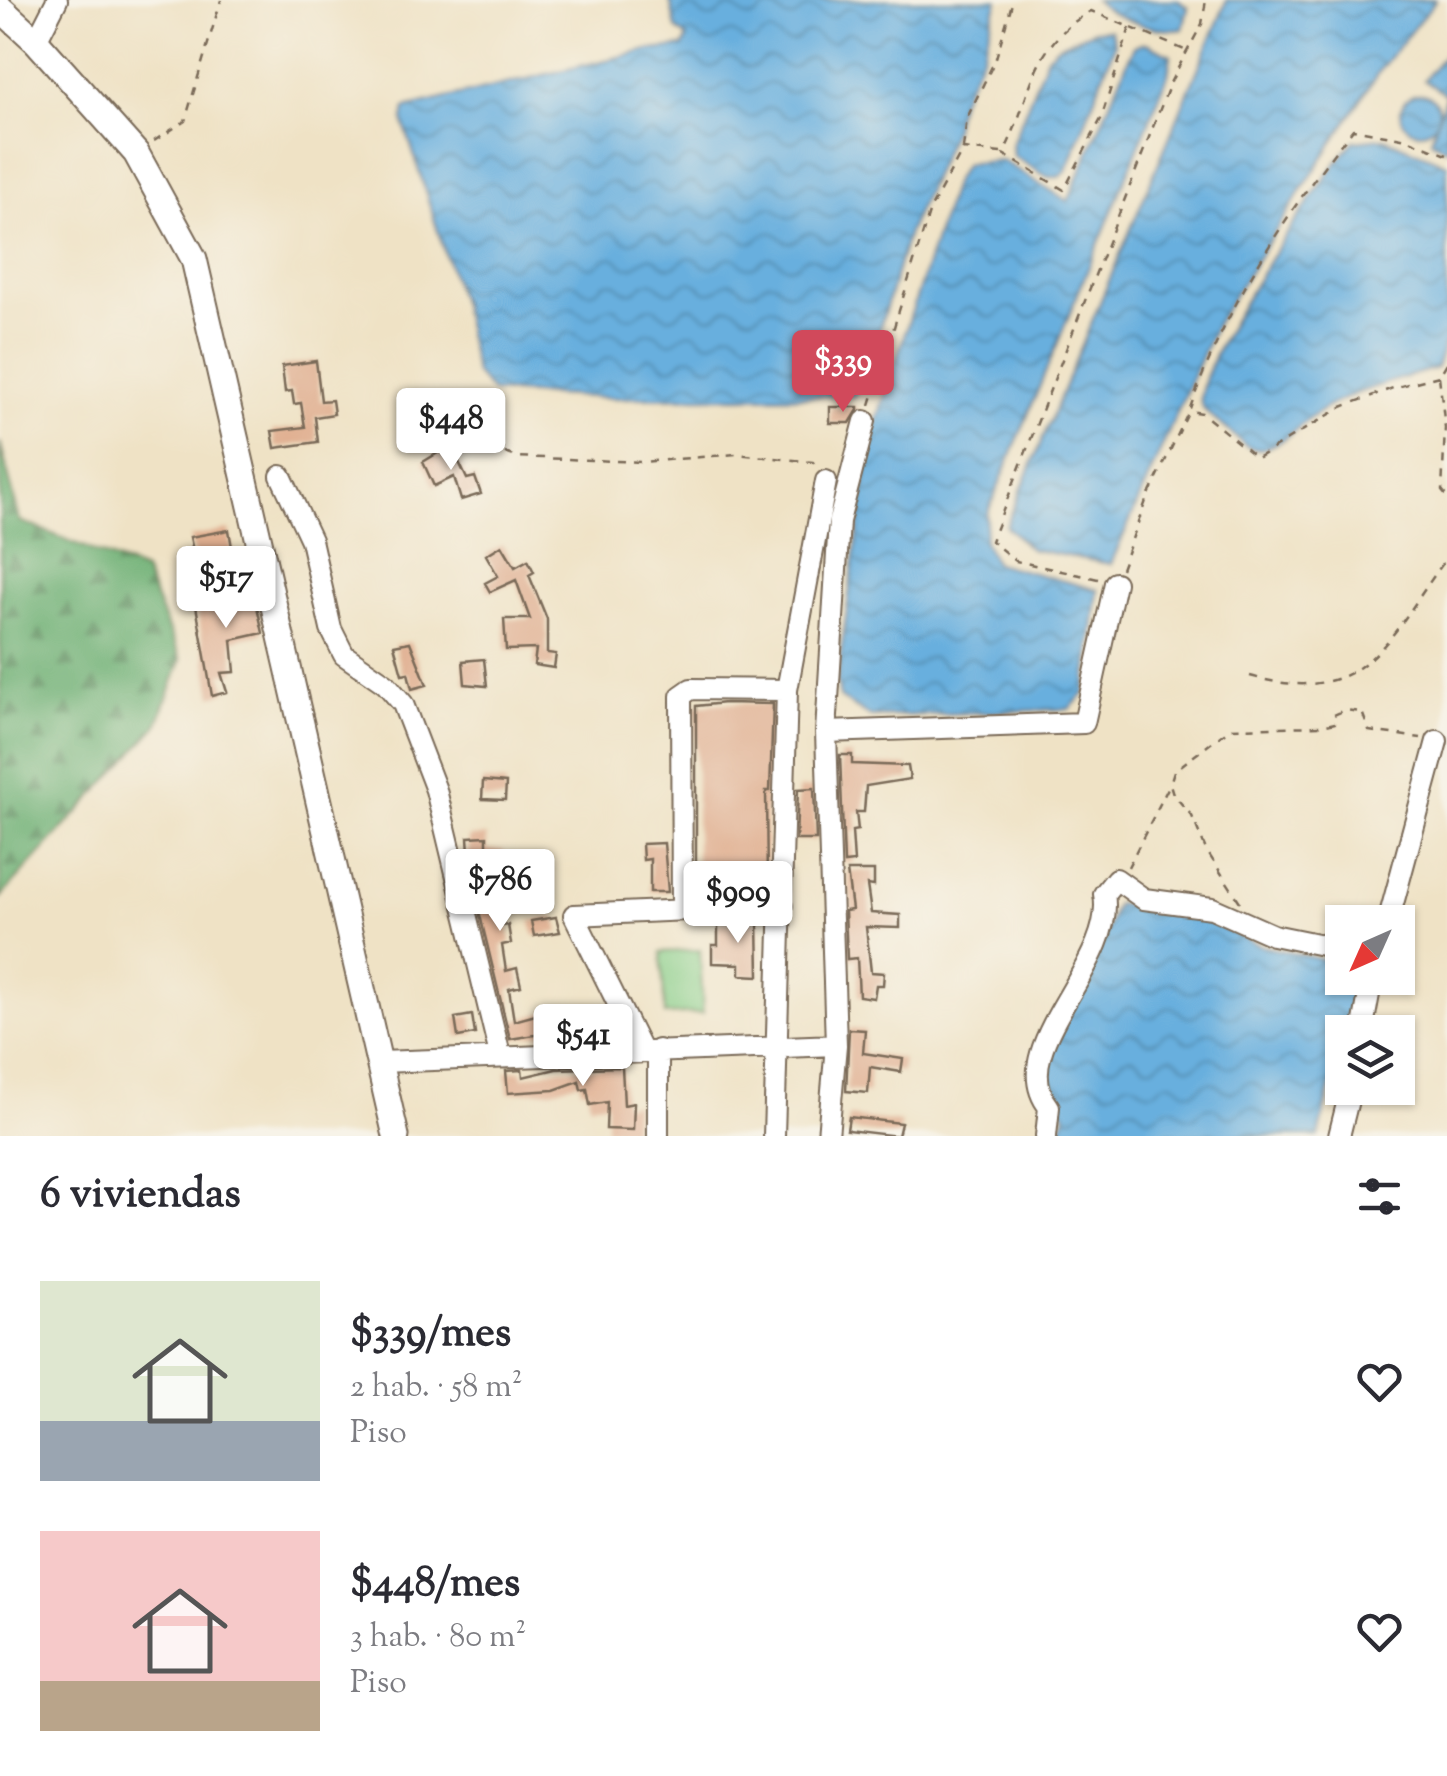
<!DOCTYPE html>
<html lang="es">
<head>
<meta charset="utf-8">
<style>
	:root { --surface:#fff; --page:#f7f7f7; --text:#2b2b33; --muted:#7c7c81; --accent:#d1495b }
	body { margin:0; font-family:"Sorts Mill Goudy",serif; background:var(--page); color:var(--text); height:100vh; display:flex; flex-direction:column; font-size:38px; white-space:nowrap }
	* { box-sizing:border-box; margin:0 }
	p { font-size:32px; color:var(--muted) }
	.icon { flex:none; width:55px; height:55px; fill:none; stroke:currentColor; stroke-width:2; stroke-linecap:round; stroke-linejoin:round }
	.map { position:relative; height:1136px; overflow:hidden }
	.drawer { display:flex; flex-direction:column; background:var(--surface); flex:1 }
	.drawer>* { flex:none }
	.needle { width:65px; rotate:225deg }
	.buttons { position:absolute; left:1325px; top:905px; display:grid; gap:20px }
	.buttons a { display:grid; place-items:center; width:90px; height:90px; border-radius:0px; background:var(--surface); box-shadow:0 2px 8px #0004; font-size:50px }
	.price { position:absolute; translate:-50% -85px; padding:0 22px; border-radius:10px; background:#fff; color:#222; font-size:32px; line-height:65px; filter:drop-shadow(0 2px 5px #0008) }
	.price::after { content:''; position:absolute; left:50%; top:60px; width:30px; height:22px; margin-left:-15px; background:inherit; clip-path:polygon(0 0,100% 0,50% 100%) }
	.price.on { background:var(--accent); color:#fff }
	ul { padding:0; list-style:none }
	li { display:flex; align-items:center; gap:30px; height:250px; padding:0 40px }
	li span { display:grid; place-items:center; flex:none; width:280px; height:200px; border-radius:0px; color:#555 }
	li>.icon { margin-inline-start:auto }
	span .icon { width:120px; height:120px; fill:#fffc; stroke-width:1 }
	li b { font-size:42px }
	h2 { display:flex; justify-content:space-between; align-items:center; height:120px; padding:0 40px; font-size:42px }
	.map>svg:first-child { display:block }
	.forest { fill:url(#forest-firs); stroke:#546d49; stroke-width:2.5 }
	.green { fill:#88cd87; stroke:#627c52; stroke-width:2.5 }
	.water { fill:url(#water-waves); stroke:#516c7e; stroke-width:2.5 }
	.building { fill:#e0af90 }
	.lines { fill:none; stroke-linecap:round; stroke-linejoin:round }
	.minor-casing { stroke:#7a6a58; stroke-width:24 }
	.major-casing { stroke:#7a6a58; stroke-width:29 }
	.path { stroke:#7a6a58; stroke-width:2.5; stroke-dasharray:8 8; stroke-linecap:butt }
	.minor { stroke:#fff; stroke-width:20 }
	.major { stroke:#fff; stroke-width:25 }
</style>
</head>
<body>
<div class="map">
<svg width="1447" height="1136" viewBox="0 0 1447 1136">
	<defs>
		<pattern id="forest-firs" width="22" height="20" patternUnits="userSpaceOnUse" patternTransform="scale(2.5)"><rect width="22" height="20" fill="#6eb074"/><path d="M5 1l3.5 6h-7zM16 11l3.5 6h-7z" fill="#5c8f5f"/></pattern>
		<pattern id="water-waves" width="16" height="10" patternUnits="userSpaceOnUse" patternTransform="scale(2.5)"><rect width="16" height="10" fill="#67afde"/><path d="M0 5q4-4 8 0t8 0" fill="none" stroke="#568fb3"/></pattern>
	</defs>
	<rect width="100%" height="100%" fill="#f7f3e8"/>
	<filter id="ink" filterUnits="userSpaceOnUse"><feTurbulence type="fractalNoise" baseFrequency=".01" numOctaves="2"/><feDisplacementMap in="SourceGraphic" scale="20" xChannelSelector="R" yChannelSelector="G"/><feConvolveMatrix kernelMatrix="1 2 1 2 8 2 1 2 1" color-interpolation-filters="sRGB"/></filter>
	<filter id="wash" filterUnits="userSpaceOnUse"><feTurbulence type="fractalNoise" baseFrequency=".0048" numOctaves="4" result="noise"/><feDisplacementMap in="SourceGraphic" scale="40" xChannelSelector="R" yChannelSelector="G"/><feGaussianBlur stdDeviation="2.25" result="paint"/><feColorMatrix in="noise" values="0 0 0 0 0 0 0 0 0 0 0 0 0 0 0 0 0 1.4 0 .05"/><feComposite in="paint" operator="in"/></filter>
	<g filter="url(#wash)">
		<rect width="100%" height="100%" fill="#efe2c5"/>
		<path class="forest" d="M0 442 20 521 144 571 181 660 157 726 0 898Z"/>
		<path class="green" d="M700 950 703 1013 665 1015 661 952Z"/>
		<path class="water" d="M670 0H998L982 56 959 102 954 128 908 233 868 368 855 396 614 398 492 392 475 373 461 304 403 120 405 108 648 50 683 47 687 38 676 29Z
			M1095 0H1178L1188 8 1183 29C1159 34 1111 17 1095 0Z
			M1227 0H1436L1379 71 1216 323 1111 564 1030 549 1006 526Z
			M1094 30H1110L1115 44 1067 170 1060 177H1048L1013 156 1012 144 1047 56 1058 46Z
			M1146 43 1171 55 1168 75 987 514 984 541 995 563 1098 590 1085 693 1069 709 871 717 840 698 837 680 871 438 954 181 965 164 1001 160 1068 201 1134 46Z
			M1447 51V149L1431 140 1446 95 1424 80Z
			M1401 113a19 19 0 1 1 38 0a19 19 0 1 1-38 0Z
			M1384 138 1447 164V336L1436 368C1395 381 1350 391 1316 414 1298 425 1280 448 1258 449 1246 450 1235 436 1227 429 1218 422 1203 413 1201 402 1194 364 1324 175 1354 141Z
			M1116 904 1183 911 1262 946 1342 964V978H1353L1352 998 1319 1136H1057L1066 1115 1041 1076C1061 1016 1097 964 1116 904Z"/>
		<g id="blocks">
			<path class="building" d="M316 361 321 401 332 400 334 414 315 417 318 442 275 448 272 431 305 427 301 403 294 404 292 391 285 392 282 366Z
				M830 407H858V410L850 423H830Z
				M451 445 467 479 475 477 481 494 461 500 454 477 434 486 423 462Z
				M229 530 233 553 195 560 190 537Z
				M502 545 515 567 528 560 534 572 529 575 547 619V653L556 654 554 668 534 665 536 649 506 650 504 619H530L516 580 490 592 485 583 498 576 486 555Z
				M253 589 263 633 232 640 235 672 221 673 227 692 212 696 195 600Z
				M410 642 427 685 412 689 408 673 402 674 394 645Z
				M484 659 487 686 465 684 463 661Z
				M725 703 773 704 770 791H766L767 887 696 892V706Z
				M840 755H852V764L908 766 910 779 866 786 864 812H856L858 830 852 831 854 862 844 863Z
				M483 781 506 783 505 800 482 799Z
				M814 788 816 840H796L798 789Z
				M487 836V850H503L502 926 508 925 511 943 502 945 506 971 517 968 521 986 509 989 514 1021 554 1010 560 1021 546 1028 547 1033 510 1039 465 853 469 852 468 837Z
				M664 843 668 892H650V859L643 860 642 844Z
				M847 871H874V886L867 885 871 913 900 915V928L866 927 871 972 884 973 883 985H876L874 998 859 996 857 958 847 959 845 911 852 910Z
				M556 917 560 932 534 936 531 921Z
				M758 921 759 976 740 975V964L712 963V945H718V923Z
				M598 1012 613 1024 617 1035 580 1034 572 1027 578 1014Z
				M472 1015 475 1034 458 1037 455 1018Z
				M849 1029 865 1030 863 1053 903 1059 901 1072 870 1067 868 1093 846 1091Z
				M622 1067 624 1105 634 1103 633 1130 606 1129 607 1102 590 1105 587 1089 581 1090 579 1081 554 1090 508 1093 506 1071 522 1070 523 1077 556 1069Z
				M849 1117 901 1123 898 1136 847 1130Z"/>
		</g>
	</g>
	<g filter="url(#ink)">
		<use href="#blocks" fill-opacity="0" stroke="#7a6a58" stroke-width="2.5"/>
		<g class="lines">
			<defs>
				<path id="minor" d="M36 41 57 0
					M865 421 839 521 826 732 1084 723 1115 583
					M281 476 311 540 331 629 344 655 386 684 403 704 436 790 500 1055
					M826 732 836 1045 828 1136
					M682 909 681 696 691 689 787 690
					M1388 922 1437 741
					M1362 1032 1372 978
					M658 1050V1136
					M642 1052 574 915 782 906
					M380 1062 836 1045
					M774 1136 787 690 826 481
					M1046 1136 1049 1107C1002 1048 1117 965 1104 894L1116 879 1144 899 1212 908 1273 935 1342 949
					M1339 1136 1351 1088"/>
				<path id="major" d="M0 8 36 41 136 153 194 259 396 1136"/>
			</defs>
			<use href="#minor" class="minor-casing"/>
			<use href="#major" class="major-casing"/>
			<path class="path" d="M1130 27 1101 119 1064 190 1003 154C1034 94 1027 48 1091 11L1187 51
				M154 141 185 121 221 0
				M963 148 967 118 996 58 1013 0
				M1447 363 1439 376 1445 428 1442 491 1447 497
				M1439 376 1393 388 1342 407 1257 458 1202 413 1189 411C1225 308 1285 213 1353 129L1407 139 1447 155
				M870 405 930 210 963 149 1001 153
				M415 419 516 457 642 462 737 454 813 462 817 469
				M1121 569 1146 501 1189 411
				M1098 579 1016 561 991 541 1171 81 1202 24 1206 0
				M1250 676C1368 709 1388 636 1447 558
				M1128 867 1169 786
				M1240 902 1206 850 1192 816 1173 794 1170 784 1174 771 1231 728 1322 726 1335 723 1334 715 1345 710 1362 712 1369 731 1421 738"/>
			<use href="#minor" class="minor"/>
			<use href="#major" class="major"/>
		</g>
	</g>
</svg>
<div class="buttons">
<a><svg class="needle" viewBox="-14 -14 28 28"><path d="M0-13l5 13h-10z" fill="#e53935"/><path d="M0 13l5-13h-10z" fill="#7c7c81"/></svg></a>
<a><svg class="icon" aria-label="layers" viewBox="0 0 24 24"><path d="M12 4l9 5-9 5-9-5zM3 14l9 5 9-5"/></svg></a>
</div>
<b class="price on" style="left:843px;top:415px">$339</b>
<b class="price" style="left:451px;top:473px">$448</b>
<b class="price" style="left:226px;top:631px">$517</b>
<b class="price" style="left:500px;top:934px">$786</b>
<b class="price" style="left:738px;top:946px">$909</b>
<b class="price" style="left:583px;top:1089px">$541</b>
</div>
<section class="drawer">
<h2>6 viviendas<svg class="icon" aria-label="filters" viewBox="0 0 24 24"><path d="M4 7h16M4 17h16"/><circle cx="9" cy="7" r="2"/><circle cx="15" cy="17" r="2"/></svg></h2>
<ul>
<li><span style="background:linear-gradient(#dfe7d0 70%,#9aa5b1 0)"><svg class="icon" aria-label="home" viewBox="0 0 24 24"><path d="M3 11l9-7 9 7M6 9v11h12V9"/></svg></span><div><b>$339/mes</b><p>2 hab. · 58 m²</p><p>Piso</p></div><svg class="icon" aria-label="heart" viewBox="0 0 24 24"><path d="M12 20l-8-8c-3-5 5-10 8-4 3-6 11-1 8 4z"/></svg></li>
<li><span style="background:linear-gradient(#f6c9c9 75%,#b9a48a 0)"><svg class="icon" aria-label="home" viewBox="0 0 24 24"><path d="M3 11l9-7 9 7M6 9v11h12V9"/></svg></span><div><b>$448/mes</b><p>3 hab. · 80 m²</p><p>Piso</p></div><svg class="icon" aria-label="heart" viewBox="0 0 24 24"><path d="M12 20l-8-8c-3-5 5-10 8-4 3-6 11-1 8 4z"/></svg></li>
</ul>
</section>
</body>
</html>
